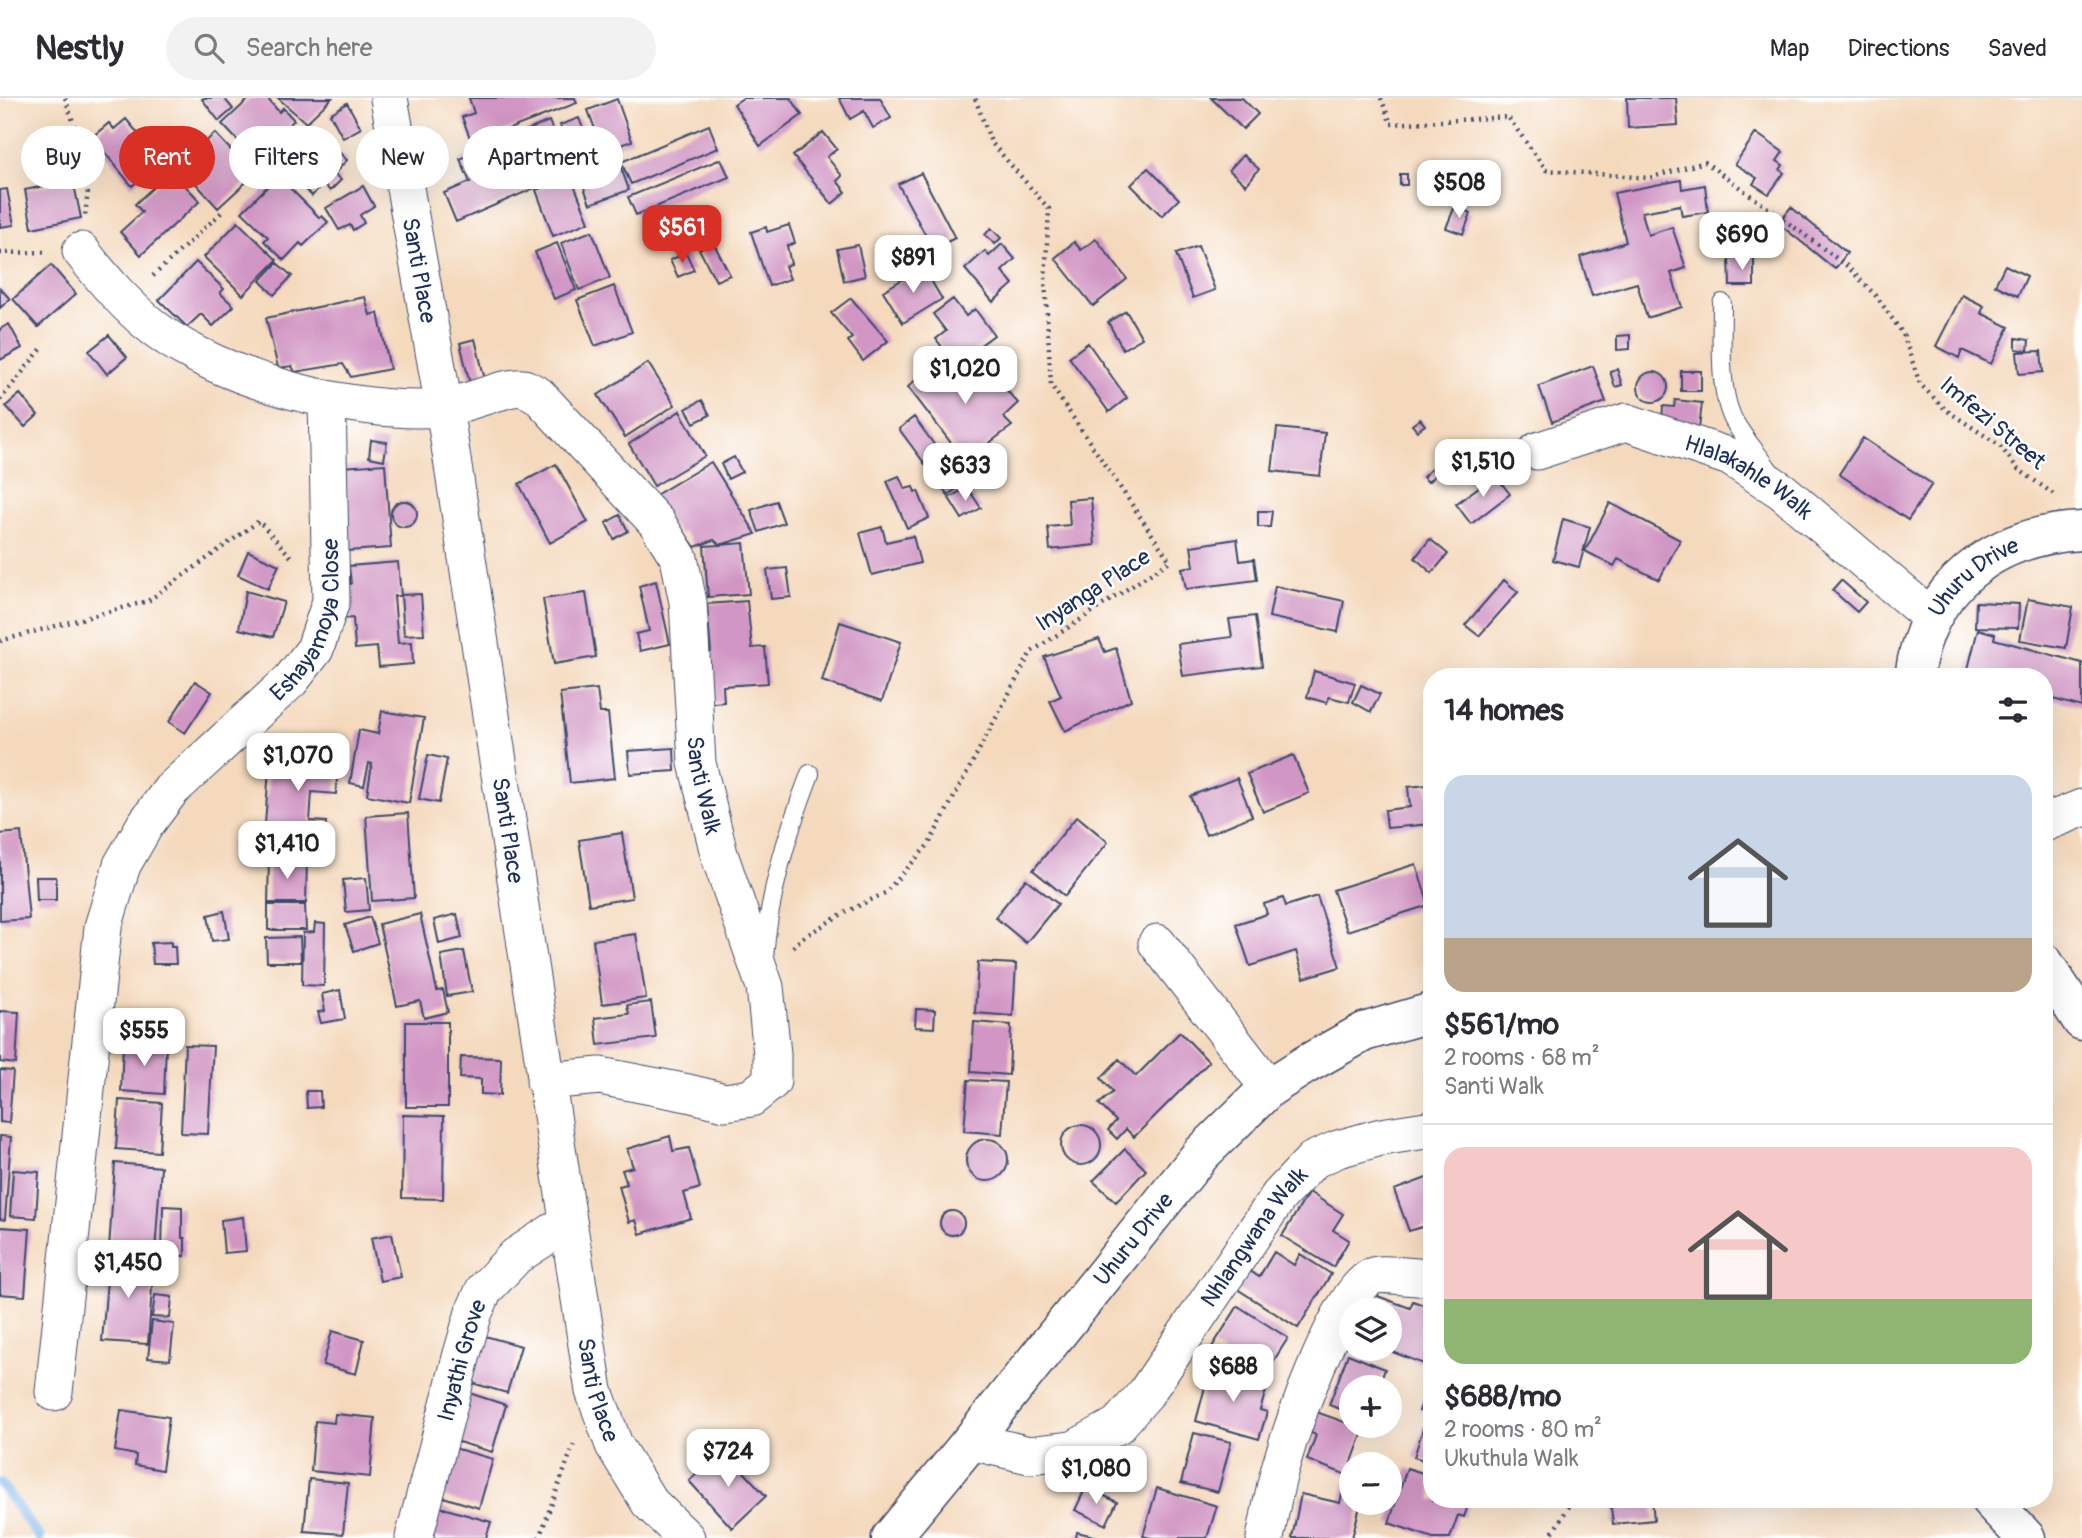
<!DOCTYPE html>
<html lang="en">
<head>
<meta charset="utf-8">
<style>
	:root { --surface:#fff; --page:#f2f2f3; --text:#2b2b33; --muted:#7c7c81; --line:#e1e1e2; --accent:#d93025 }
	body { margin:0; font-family:Pangolin,sans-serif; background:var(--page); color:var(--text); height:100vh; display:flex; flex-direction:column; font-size:26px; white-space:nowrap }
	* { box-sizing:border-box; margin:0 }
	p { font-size:23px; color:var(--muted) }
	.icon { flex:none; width:38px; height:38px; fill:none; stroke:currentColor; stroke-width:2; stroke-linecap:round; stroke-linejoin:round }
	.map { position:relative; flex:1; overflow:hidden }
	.panel { position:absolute; left:1423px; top:570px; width:630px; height:840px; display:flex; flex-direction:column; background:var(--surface); border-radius:28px; box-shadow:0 7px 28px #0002 }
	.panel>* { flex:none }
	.top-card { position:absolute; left:21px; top:28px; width:665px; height:63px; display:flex; gap:14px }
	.fabs { position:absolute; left:1339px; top:1200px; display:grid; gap:14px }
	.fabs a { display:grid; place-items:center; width:63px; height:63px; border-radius:50%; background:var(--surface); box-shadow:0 7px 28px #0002; font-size:35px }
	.price { position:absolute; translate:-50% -60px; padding:0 16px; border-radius:14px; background:#fff; color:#222; font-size:23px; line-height:46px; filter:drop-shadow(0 2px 4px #0008) }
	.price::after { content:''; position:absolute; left:50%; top:42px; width:21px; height:16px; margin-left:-10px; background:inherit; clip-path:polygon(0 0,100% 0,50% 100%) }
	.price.current { background:var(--accent); color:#fff }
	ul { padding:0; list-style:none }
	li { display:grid; align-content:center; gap:14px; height:371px; padding:0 21px }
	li+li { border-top:2px solid var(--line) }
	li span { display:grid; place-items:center; height:217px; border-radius:21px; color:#555 }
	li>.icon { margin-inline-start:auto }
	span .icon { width:126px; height:126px; fill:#fffc; stroke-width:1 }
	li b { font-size:30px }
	h2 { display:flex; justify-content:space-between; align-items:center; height:84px; padding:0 21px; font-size:30px }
	.tag { padding:0 24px; border-radius:32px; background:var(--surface); box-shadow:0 7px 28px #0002; font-size:24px; line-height:63px }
	.tag.current { background:var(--accent); color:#fff }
	header { display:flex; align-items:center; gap:42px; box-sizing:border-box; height:98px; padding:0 35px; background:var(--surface); border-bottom:2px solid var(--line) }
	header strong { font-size:33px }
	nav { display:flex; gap:38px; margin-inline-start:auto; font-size:24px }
	.search { width:490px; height:63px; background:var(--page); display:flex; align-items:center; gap:18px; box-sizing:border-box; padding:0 24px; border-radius:38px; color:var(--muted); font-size:26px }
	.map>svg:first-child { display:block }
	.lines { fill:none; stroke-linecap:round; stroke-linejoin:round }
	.stream { stroke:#7cb5ed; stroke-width:10 }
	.building { fill:#d196c4 }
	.lane-casing { stroke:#3c486c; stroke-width:20 }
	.street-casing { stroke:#3c486c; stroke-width:39 }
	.secondary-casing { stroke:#3c486c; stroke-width:41 }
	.path { stroke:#3c486c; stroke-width:4.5; stroke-dasharray:2 5; stroke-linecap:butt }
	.lane { stroke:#fff; stroke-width:18 }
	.street { stroke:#fff; stroke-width:37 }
	.secondary { stroke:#fff; stroke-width:38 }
	.labels { text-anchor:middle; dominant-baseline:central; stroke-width:5; stroke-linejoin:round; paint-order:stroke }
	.street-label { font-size:23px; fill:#1b2f5e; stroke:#fff }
</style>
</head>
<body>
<header>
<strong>Nestly</strong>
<div class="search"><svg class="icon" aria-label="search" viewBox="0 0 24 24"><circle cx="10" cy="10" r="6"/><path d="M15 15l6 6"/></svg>Search here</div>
<nav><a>Map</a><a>Directions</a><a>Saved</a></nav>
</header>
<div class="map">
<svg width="2082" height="1440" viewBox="0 0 2082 1440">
	<rect width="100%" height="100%" fill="#fff"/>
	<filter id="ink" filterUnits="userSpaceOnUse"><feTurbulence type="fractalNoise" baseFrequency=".0143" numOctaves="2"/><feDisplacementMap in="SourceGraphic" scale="14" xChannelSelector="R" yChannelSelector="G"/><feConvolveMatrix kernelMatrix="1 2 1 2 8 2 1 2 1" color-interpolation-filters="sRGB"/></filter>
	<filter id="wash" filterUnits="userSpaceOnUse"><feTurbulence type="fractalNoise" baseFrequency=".00686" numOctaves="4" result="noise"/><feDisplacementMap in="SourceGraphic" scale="28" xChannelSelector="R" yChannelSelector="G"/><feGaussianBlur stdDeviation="1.57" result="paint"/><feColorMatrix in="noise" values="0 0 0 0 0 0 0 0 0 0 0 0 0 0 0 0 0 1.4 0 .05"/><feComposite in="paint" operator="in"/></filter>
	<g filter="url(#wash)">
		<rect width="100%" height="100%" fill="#f4d9bc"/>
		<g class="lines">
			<path class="stream" d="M0 1385 40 1440"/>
		</g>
		<g id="blocks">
			<path class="building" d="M204 0H224L233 11 219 23 202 1Z
				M250 0H267L279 14 283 10 294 22 289 27 291 29 257 63 222 26Z
				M278 0H332L306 25Z
				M469 0H575L577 5 472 45 462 19 474 15Z
				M743 0H791L802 17 760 48 734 6Z
				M839 0H880L891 20 873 30 864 13 850 21Z
				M1211 0H1242L1258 16 1243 31Z
				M1627 0H1676L1678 27 1628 30Z
				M617 1 632 43 603 53 588 12Z
				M347 5 361 30 343 40 330 16Z
				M579 20 592 55 573 63 560 27Z
				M126 21 161 63 132 88 92 39 109 25 114 31Z
				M549 23 568 70 535 83 537 89 456 124 444 95 470 84 460 61Z
				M709 27 718 50 631 86 621 64Z
				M823 34 837 51 827 59 842 78 837 83 846 94 832 106 793 58Z
				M215 35 254 77 218 110 180 68Z
				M1756 35 1783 54 1777 63 1783 67 1780 72 1784 75 1769 96 1753 86 1757 80 1735 66Z
				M320 36 347 62 334 76 341 82 330 93 323 85 312 98 286 73Z
				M1243 57 1259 71 1246 87 1229 72Z
				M721 61 729 79 636 117 628 99Z
				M619 64 629 92 590 106 580 78Z
				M1148 70 1179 101 1162 118 1131 87Z
				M171 73 200 103 141 157 120 134 142 114 135 106Z
				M921 75 955 140 933 151 898 86Z
				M1400 76H1407V87H1400Z
				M278 78 320 120 322 118 328 124 303 148 300 145 284 162 264 143 268 139 242 114Z
				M571 79 589 124 553 138 536 92Z
				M73 82 81 120 32 130 25 92Z
				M1681 82 1682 91 1705 87 1708 114 1682 118 1680 107 1642 114 1648 137 1672 129 1686 170 1671 175 1682 209 1647 220 1637 185 1592 198 1580 159 1626 144 1614 95Z
				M363 88 374 108 360 117 364 125 353 132 350 127 339 132 326 110Z
				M7 91 14 127 0 129V92Z
				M1455 108 1471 115 1463 136 1446 130Z
				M1791 109 1847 155 1835 171 1778 125Z
				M238 124 277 162 243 197 204 159Z
				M789 127 795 145 787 148 791 166 785 168 790 181 769 188 751 134 766 129 767 134Z
				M991 130 1001 140 995 146 985 137Z
				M592 133 610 180 579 192 561 145Z
				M1096 141 1127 181 1093 208 1055 160 1074 144 1081 152Z
				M713 144 730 177 716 183 699 151Z
				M557 145 576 192 554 201 535 154Z
				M1002 146 1015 161 1002 173 1013 186 993 204 965 171 985 153 989 158Z
				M858 147 865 178 844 183 837 151Z
				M1198 148 1215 192 1193 200 1176 156Z
				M686 155 694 172 678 179 670 162Z
				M1729 160H1754V188H1730Z
				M196 164 224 191 220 195 234 208 213 228 201 216 187 229 159 202Z
				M277 165 292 178 274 197 260 183Z
				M51 167 76 196 38 229 13 201Z
				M2005 167 2027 178 2018 198 1995 187Z
				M923 169 942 201 903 225 883 193Z
				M614 188 632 234 595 248 577 202Z
				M0 190 10 201 0 210Z
				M1962 197 1984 208 1981 215 2009 229 1991 266 1962 252 1959 260 1936 248Z
				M365 199 370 217 378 215 390 271 351 279 343 266 295 274 292 268 278 270 266 220Z
				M851 200 888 243 863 263 848 243 852 240 831 215Z
				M953 201 966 218 975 211 994 237 955 266 936 241 946 233 933 216Z
				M1126 213 1142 240 1123 251 1108 224Z
				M9 226 22 250 0 262V231Z
				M109 237 127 259 107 276 89 253Z
				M1630 237V251L1617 252V238Z
				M2016 240 2029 242 2028 253 2016 251Z
				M475 241 486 286 471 290 460 245Z
				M1088 245 1127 300 1109 314 1069 259Z
				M2041 253 2043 274 2019 276 2017 254Z
				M935 263 951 280 962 271 966 276 980 263 1018 305 1003 319 1012 328 965 363 908 289Z
				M648 265 675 307 625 339 598 297Z
				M1593 268 1606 304 1552 324 1539 288Z
				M1617 271 1622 287 1615 289 1610 273Z
				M1681 273H1701V293H1681Z
				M1638 289a15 15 0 1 1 30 0a15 15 0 1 1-30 0Z
				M20 296 38 317 25 329 6 308Z
				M702 302 710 317 694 325 686 311Z
				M1675 302 1702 305 1699 330 1662 325 1663 308 1674 309Z
				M680 313 705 358 654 388 629 346Z
				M914 319 963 386 948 397 899 331Z
				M1420 321 1425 327 1417 333 1412 327Z
				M1277 330 1325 335 1320 378 1272 373Z
				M1863 340 1932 386 1908 422 1839 376Z
				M371 342 387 344 384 362 369 359Z
				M734 359 742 374 728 381 721 366Z
				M711 364 756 436 720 447 744 445 749 496 708 499 704 448 720 447 714 442 695 449 684 434 680 436 649 401Z
				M385 366 391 450 347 453 341 369Z
				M556 366 588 424 550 445 519 386Z
				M1431 371 1436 376 1428 384 1423 379Z
				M1495 377 1510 396 1471 426 1456 406Z
				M899 378 905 391 913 389 915 394 918 393 929 420 907 430 887 383Z
				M967 389 981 410 962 421 949 400Z
				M1091 400 1095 447 1050 452 1048 429 1070 427 1068 402Z
				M391 416a13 13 0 1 1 26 0a13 13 0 1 1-26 0Z
				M776 403 784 425 759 434 751 412Z
				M1610 405 1680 442 1659 482 1618 461 1614 468 1585 453Z
				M1258 413H1272L1270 429H1258Z
				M620 417 628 433 614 441 606 425Z
				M1563 421 1590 429 1579 469 1553 462Z
				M882 429 886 444 913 438 920 465 872 477 860 435Z
				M1237 441 1240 463 1254 461 1257 482 1186 491 1182 470 1194 468 1191 448Z
				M1430 441 1448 456 1432 475 1415 460Z
				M248 453 279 467 268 491 238 477Z
				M398 464 401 498H394L398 545 412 544 413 566 379 569 377 549 355 551 353 520 342 521 343 487 351 486 349 468Z
				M787 470 791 499 771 501 767 472Z
				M1504 482 1518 494 1479 538 1465 527Z
				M1841 482 1866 504 1857 514 1832 492Z
				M656 483 670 546 640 553 636 536 649 533 639 488Z
				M1275 488 1344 503 1338 534 1269 519Z
				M246 493 284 504 273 539 239 531Z
				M586 495 596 559 554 566 543 501Z
				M421 496 424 536 404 537 401 497Z
				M2028 501 2073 509 2066 550 2020 542Z
				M747 503 752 550 765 549 768 585 723 588 724 604 702 606 698 554H711L707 506Z
				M1976 504 2019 506 2018 530 1975 529Z
				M1255 518 1262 568 1183 578 1178 546 1232 539 1229 521Z
				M840 524 901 544 882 603 822 583Z
				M1978 531 1995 536 1994 541 2082 565V609L2053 601 2044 631V579H1966Z
				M1099 541 1105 554 1116 550 1131 602 1065 633 1050 603 1061 598 1044 559Z
				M1314 573 1355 585 1349 604 1329 599 1327 605 1307 599Z
				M195 583 212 594 185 635 169 624Z
				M1361 587 1380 596 1371 614 1353 604Z
				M597 591 600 615H608L615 680 570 685 560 595Z
				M382 613 424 620 409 705 367 697 372 666 369 665 364 688 350 685 359 632 378 636Z
				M297 650 339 652 336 696 312 694 310 723 326 724 324 743 308 742V744L264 741 270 655 296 657Z
				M674 650 675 673 630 676 628 653Z
				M428 657 447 661 439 705 419 701Z
				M1293 657 1309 695 1263 714 1247 676Z
				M1237 680 1252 718 1206 737 1190 698Z
				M1427 687 1431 726 1387 730 1385 712 1410 709 1408 689Z
				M408 715 414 800 372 803 366 718Z
				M1077 718 1108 744 1065 798 1033 772Z
				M21 734 29 821 0 823V736Z
				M622 735 632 800 589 807 579 742Z
				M269 760 307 761 306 805H268Z
				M1416 766 1429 807 1347 833 1333 792Z
				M36 779H56V802H37Z
				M366 780 369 812 346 814 343 782Z
				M1026 781 1058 806 1026 845 995 819Z
				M1317 798 1340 869 1304 880 1296 853 1250 868 1236 826 1267 816 1264 806 1283 800 1286 808Z
				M268 807H305L306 832H268Z
				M224 813 229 841 212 843 208 817Z
				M420 816 437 893 443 892 448 914 424 920 420 903 397 908 379 826Z
				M457 816 462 840 439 846 434 822Z
				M370 819 378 845 354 853 345 827Z
				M315 825 325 826 324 888 302 887 303 835 314 834Z
				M636 836 646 900 602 906 593 842Z
				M300 839 301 864H267L266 840Z
				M171 844V848H175L176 866H153L151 845Z
				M464 853 472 894 447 898 441 857Z
				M978 864 1016 866 1013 918 975 915Z
				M340 892 345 921 321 925 318 914 325 913 322 896Z
				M651 904 656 940 598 947 595 920 629 916 627 907Z
				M916 911 935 912 934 930 915 929Z
				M0 913 19 914 16 966 0 964Z
				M406 924H448V1009H406Z
				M974 924 1011 927 1009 977 971 974Z
				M1180 934 1209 964 1134 1039 1126 1031 1117 1041 1108 1032 1116 1023 1099 1006 1113 994 1101 980 1119 961 1136 978Z
				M123 944 166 946 164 996 121 993Z
				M185 947 213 948 208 1036 181 1035Z
				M461 959 501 960 500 997 481 996V981L460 980Z
				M0 972 13 973 9 1025 0 1024Z
				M968 982 1006 984 1002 1036 964 1033Z
				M306 993H320L321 1009 307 1010Z
				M119 1002 162 1005 159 1054 116 1051Z
				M403 1017 444 1018 443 1101 402 1100Z
				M1061 1047a20 20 0 1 1 40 0a20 20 0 1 1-40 0Z
				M0 1038 11 1039 5 1122 0 1121Z
				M670 1038 673 1053 689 1050 700 1090 684 1095 691 1120 640 1136 636 1122 629 1124 619 1088 627 1086 622 1072 633 1069 627 1051Z
				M966 1062a21 21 0 1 1 42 0a21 21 0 1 1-42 0Z
				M1125 1051 1146 1072 1116 1104 1093 1083Z
				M115 1065 161 1069 155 1154 109 1150Z
				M13 1072 39 1074 36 1120 10 1118Z
				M1432 1078V1126L1409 1133 1394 1092Z
				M1309 1094 1343 1116 1333 1132 1349 1142 1333 1169 1282 1138Z
				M163 1108 182 1109V1140H185V1158H162Z
				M940 1125a12 12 0 1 1 24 0a12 12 0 1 1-24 0Z
				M243 1119 246 1153 224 1155 221 1122Z
				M0 1129 30 1131 25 1198 0 1196Z
				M392 1136 401 1179 380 1183 371 1140Z
				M1274 1154 1294 1167 1300 1156 1331 1176 1298 1230 1231 1187 1243 1168 1259 1179Z
				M109 1158 154 1162 148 1246 102 1243Z
				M1372 1196 1410 1210 1413 1203 1432 1210 1429 1229 1432 1230V1269L1390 1253V1213H1366Z
				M155 1197 172 1199 170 1220 152 1219Z
				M1238 1208 1288 1240 1262 1281 1212 1249Z
				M152 1223 174 1226 170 1262 148 1260Z
				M332 1233 364 1242 356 1276 323 1267Z
				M485 1238 521 1248 507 1295 472 1285Z
				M1348 1256 1385 1271 1378 1290H1351V1315L1329 1307Z
				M1210 1270 1268 1286 1260 1312 1267 1314 1259 1341 1196 1323Z
				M1428 1287 1432 1289V1365L1414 1359 1428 1315 1419 1313Z
				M469 1295 506 1307 492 1354 455 1343Z
				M1308 1311 1364 1331 1347 1377 1307 1362 1316 1337 1302 1331Z
				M121 1312 169 1319 162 1372 135 1367 136 1357 115 1353Z
				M335 1316 375 1320 370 1379 311 1373 315 1323 334 1325Z
				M1194 1335 1231 1344 1218 1394 1181 1385Z
				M454 1350 493 1361 479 1410 440 1398Z
				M723 1351 766 1398 732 1430 689 1383Z
				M1407 1370 1432 1378V1402H1470L1464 1419 1458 1417 1450 1440H1433L1389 1425Z
				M1346 1380 1351 1381V1405H1374L1373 1411 1360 1408 1352 1440H1292L1301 1396 1340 1405Z
				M309 1381 348 1385 343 1436 304 1433Z
				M1086 1389 1117 1404 1106 1427 1075 1412Z
				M1157 1390 1217 1408 1207 1440H1151L1143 1438Z
				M1610 1402H1652L1654 1422 1613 1426Z
				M436 1408 491 1424 486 1440H427Z
				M1077 1434 1098 1439V1440H1076Z"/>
		</g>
	</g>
	<g filter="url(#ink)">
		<use href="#blocks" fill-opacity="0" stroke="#3c486c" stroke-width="2"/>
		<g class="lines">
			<defs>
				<path id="lane" d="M1722 205C1722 240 1718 293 1734 323 1744 341 1758 356 1769 372
					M764 859C769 795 787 736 810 676"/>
				<g id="street">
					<path id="s1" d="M389 0 444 309 594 1293 614 1347 649 1404 686 1440"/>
					<path id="s2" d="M81 153C104 182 126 208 154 230 223 283 356 317 441 310 462 308 507 287 523 290 528 291 533 295 538 297L657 425 679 460 688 504 697 665 719 756 765 889 772 956V983L751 1000 725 1004 688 995 600 978 545 983"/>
					<path id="s3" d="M1537 353 1626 324 1730 359 1782 393 1931 519"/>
					<path d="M2044 725 2082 710"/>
					<path d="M1157 845 1269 990"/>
					<path id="s4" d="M54 1294 103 829 122 767 145 727 171 692 291 582 315 551 331 503 327 302"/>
					<path id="s5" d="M971 1343 1029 1357 1073 1352 1118 1327 1146 1295 1279 1098 1313 1062 1338 1051 1381 1039 1432 1031"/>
					<path id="s6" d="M414 1440 462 1256 474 1214 484 1192 516 1158 568 1124"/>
					<path d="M1265 1440C1270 1416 1274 1391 1281 1367 1292 1329 1339 1192 1373 1178 1383 1174 1417 1181 1432 1179"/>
				</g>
				<g id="secondary">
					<path id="s7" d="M1914 579C1926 488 1993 437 2082 433"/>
					<path d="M2044 865 2082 923"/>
					<path d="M1990 1402 2026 1440"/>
					<path id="s8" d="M891 1440 971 1343 1202 1055 1269 990 1305 967 1364 934 1432 914"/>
				</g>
			</defs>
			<use href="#lane" class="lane-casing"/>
			<use href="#street" class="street-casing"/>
			<use href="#secondary" class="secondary-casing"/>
			<path class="path" d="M65 0 90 73 85 119
				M1381 0 1391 26 1508 19 1546 72 1649 80 1705 64 1847 168 1877 199 1903 236 1920 286 1946 312 1999 347 2018 371 2055 397
				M0 155 45 154
				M153 178 223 113
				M0 302 42 250
				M0 543 148 503 259 423 291 459
				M793 849 802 840 842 816 885 795 929 746 1031 554 1170 463 1051 287 1045 182 1049 111 991 44 975 0
				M539 1440 574 1346
				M1549 1440 1573 1402"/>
			<use href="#lane" class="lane"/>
			<use href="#street" class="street"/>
			<use href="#secondary" class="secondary"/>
		</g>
	</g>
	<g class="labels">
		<g class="street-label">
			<text stroke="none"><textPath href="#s1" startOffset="175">Santi Place</textPath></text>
			<text transform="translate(1993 325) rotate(40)">Imfezi Street</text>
			<text stroke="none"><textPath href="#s3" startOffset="229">Hlalakahle Walk</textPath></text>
			<text stroke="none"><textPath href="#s7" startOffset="122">Uhuru Drive</textPath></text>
			<text transform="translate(1093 492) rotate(-33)">Inyanga Place</text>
			<text stroke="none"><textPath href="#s4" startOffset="849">Eshayamoya Close</textPath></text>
			<text stroke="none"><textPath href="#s2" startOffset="956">Santi Walk</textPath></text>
			<text stroke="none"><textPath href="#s1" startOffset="742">Santi Place</textPath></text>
			<text stroke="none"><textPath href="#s5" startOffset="388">Nhlangwana Walk</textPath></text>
			<text stroke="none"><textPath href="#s8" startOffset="385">Uhuru Drive</textPath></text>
			<text stroke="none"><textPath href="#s6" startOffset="184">Inyathi Grove</textPath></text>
			<text stroke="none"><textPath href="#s1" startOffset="1309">Santi Place</textPath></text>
		</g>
	</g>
</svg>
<div class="fabs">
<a><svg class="icon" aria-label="layers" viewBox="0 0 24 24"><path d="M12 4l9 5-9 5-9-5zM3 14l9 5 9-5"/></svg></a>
<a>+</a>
<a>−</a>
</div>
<b class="price" style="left:1459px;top:122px">$508</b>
<b class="price current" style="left:682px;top:167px">$561</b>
<b class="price" style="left:1742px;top:174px">$690</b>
<b class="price" style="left:913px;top:197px">$891</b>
<b class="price" style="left:965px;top:308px">$1,020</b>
<b class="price" style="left:1483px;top:401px">$1,510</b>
<b class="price" style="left:965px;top:405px">$633</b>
<b class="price" style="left:298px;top:695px">$1,070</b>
<b class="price" style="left:287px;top:783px">$1,410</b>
<b class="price" style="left:144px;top:970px">$555</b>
<b class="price" style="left:128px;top:1202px">$1,450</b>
<b class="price" style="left:1233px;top:1306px">$688</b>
<b class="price" style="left:728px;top:1391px">$724</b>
<b class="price" style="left:1096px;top:1408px">$1,080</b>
<div class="top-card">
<a class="tag">Buy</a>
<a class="tag current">Rent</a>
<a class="tag">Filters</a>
<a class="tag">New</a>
<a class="tag">Apartment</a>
</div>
<section class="panel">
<h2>14 homes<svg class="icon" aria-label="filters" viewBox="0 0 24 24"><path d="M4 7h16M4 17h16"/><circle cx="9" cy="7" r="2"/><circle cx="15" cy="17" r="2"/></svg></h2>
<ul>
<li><span style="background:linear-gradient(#c9d6e8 75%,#b9a48a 0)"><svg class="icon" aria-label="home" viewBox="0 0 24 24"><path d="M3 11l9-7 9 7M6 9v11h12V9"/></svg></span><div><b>$561/mo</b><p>2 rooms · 68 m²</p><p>Santi Walk</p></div></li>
<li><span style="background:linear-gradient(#f6c9c9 70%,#8fb573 0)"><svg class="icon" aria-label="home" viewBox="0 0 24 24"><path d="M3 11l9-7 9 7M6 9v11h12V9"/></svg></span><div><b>$688/mo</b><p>2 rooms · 80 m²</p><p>Ukuthula Walk</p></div></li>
</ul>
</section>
</div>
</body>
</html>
